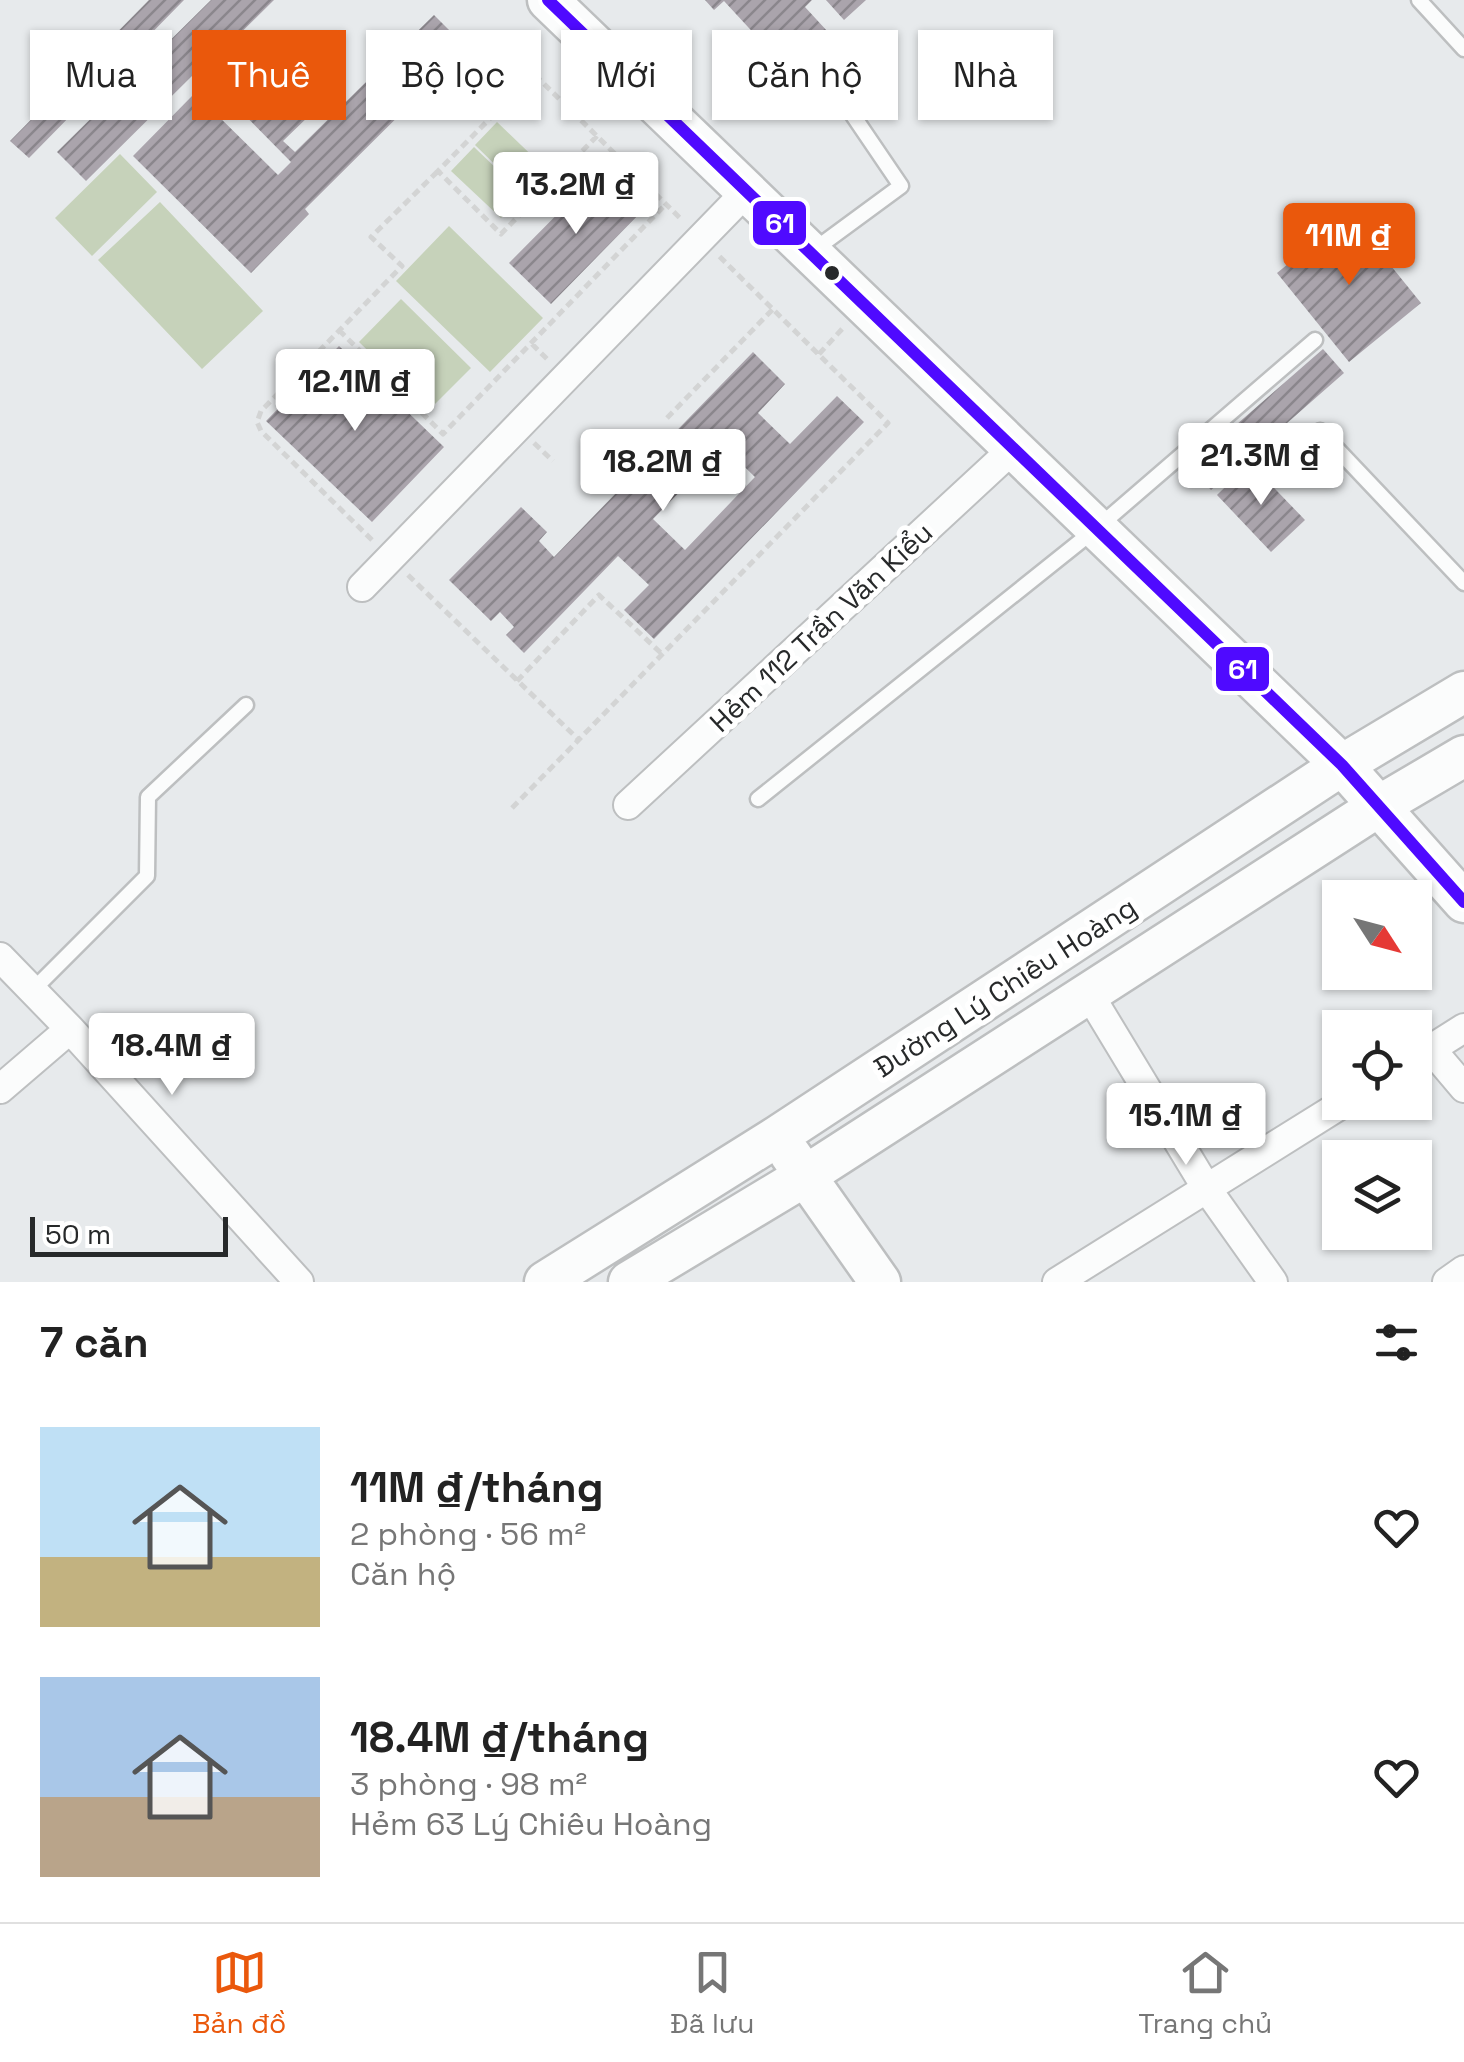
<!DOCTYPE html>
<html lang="vi">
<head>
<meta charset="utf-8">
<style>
	:root { --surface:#fff; --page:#f2f2f2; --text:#222; --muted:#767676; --line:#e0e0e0; --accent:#ea580c }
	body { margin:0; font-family:"Space Grotesk",sans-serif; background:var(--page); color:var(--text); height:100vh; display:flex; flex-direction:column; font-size:38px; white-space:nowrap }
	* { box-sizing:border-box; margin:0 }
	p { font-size:32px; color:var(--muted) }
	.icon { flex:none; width:55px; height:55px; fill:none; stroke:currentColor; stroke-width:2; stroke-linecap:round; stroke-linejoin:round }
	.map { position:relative; height:1282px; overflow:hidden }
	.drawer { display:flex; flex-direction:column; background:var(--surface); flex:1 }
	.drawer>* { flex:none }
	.banner { position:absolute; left:30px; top:30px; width:1405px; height:90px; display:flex; gap:20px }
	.needle { width:65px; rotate:126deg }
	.tools { position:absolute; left:1322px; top:880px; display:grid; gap:20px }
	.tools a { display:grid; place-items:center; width:110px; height:110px; border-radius:0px; background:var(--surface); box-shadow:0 2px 8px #0004; font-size:50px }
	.scale { position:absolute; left:30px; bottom:25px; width:198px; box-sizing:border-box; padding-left:10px; border:5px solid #27292a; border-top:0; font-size:28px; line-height:35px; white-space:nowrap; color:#27292a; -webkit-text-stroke:8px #fff; paint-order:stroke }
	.price { position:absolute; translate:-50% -85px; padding:0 22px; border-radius:10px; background:#fff; color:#222; font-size:32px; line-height:65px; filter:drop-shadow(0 2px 5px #0008) }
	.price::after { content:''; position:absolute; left:50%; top:60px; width:30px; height:22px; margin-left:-15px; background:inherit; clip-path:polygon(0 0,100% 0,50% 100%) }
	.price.current { background:var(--accent); color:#fff }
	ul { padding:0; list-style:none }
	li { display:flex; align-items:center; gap:30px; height:250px; padding:0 40px }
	li span { display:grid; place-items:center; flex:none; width:280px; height:200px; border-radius:0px; color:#555 }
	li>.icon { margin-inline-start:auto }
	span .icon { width:120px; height:120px; fill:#fffc; stroke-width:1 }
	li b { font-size:42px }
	h2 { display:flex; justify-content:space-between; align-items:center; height:120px; padding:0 40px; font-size:42px }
	.chip { padding:0 35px; border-radius:0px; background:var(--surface); box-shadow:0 2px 8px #0004; font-size:35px; line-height:90px }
	.chip.current { background:var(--accent); color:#fff }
	.tab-bar { display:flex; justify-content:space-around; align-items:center; height:140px; border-top:2px solid var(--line); background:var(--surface); font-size:28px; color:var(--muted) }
	.tab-bar a { display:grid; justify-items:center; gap:5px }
	.tab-bar .current { color:var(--accent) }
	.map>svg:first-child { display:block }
	.park { fill:#c6d2ba }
	.building { fill:url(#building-hatch); fill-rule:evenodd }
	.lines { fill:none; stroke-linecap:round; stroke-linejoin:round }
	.lane-casing { stroke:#bdbfc0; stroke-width:19 }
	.street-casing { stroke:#bdbfc0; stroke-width:32 }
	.secondary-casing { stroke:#bdbfc0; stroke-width:45 }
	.path { stroke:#d3d4d4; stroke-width:5; stroke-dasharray:8 5; stroke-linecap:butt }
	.lane { stroke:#fbfcfc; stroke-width:14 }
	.street { stroke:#fbfcfc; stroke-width:28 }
	.secondary { stroke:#fbfcfc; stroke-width:40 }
	.bus-1-casing { stroke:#fff; stroke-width:20 }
	.bus-1 { stroke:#4f0aff; stroke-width:12 }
	.bus-dot { fill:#27292a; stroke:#fff; stroke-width:4 }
	.labels { text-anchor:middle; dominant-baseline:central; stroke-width:10; stroke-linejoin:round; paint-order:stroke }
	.street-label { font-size:28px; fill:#27292a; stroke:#fff }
	.line-badge { stroke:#fff; stroke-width:4 }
	.badge-label { font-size:28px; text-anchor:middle; font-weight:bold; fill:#fff }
</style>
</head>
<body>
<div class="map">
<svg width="1464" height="1282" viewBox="0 0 1464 1282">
	<defs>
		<pattern id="building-hatch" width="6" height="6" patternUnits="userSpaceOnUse" patternTransform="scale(2.5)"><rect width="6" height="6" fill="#aaa4ac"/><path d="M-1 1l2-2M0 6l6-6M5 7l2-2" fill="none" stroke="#8a868c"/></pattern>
	</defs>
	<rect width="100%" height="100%" fill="#e7eaec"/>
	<path class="park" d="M497 122 547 170 524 193 475 145Z
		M474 147 523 194 501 218 451 171Z
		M120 154 157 192 92 256 55 218Z
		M160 202 263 311 202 369 98 260Z
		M449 226 543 318 490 372 396 281Z
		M401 299 471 368 429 410 359 342Z"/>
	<path class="building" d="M149 0H184L29 158 10 141Z
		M211 0H274L209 64 220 76 248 48 312 113 283 141 295 152 434 15 467 48 305 209 309 214 251 273 133 156 192 96 206 109 209 107 278 175 291 162 199 69 86 181 57 152Z
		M705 0H812L805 7 828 32 776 81 748 51 760 40 724 1 714 10Z
		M826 0H866L844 20Z
		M602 169 643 210 551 304 509 263Z
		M1349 214 1421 303 1349 362 1277 273Z
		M339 346 444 447 372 522 266 421Z
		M1323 349 1344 373 1211 490 1189 466Z
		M753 352 785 384 758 413 790 444 837 396 864 422 654 639 624 610 649 585 618 556 524 653 506 635 514 627 500 612 491 621 449 580 521 507 547 532 539 541 554 557ZM724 447 755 477 685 550 653 519Z
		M1250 463 1305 520 1271 552 1217 495Z"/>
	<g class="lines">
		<defs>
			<path id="lane" d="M1419 0 1464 49
				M814 250 901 186 827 77
				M1320 431 1464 583
				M758 799 1097 528 1315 340
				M33 990 147 876 148 797 246 705"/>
			<path id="street" d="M362 587 746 192
				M628 805 1014 448
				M0 957 70 1029 299 1282
				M1089 994 1207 1189 1273 1282
				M1431 1049 1464 1088
				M1415 1059 1464 1028
				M0 1089 70 1029
				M1057 1282 1345 1102
				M1447 1282 1464 1270"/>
			<path id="secondary" d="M548 0 1342 765 1464 902
				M790 1154 880 1282
				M545 1282 778 1136 1342 765 1464 692
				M629 1282 805 1176 1379 806 1464 756"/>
		</defs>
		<use href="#lane" class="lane-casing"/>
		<use href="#street" class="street-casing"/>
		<use href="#secondary" class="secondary-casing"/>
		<path class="path" d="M597 136 501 234 438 171 534 74 682 220
			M339 330 443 434 666 204
			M532 344 549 361
			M819 354 844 327
			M667 418 773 309
			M534 443 553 461
			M372 540 261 431 257 422 261 411 402 266 371 237 438 171
			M408 575 579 740
			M517 681 599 595 662 654
			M512 808 888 423 719 256"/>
		<use href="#lane" class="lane"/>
		<use href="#street" class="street"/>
		<use href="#secondary" class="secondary"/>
		<defs>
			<path id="bus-1" d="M548 0 1342 765 1464 902"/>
		</defs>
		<use href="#bus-1" class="bus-1-casing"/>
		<use href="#bus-1" class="bus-1"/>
	</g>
	<circle class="bus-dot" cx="832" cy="273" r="9"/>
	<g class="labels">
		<g class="street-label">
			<text transform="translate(821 627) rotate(-43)">Hẻm 112 Trần Văn Kiểu</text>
			<text transform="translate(1005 987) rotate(-33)">Đường Lý Chiêu Hoàng</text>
		</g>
	</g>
	<g class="line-badge">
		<rect x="751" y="199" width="57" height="48" rx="10" fill="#4f0aff"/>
		<rect x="1214" y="645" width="57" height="48" rx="10" fill="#4f0aff"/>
	</g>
	<g class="badge-label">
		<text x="780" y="233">61</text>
		<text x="1243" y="679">61</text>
	</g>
</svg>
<div class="tools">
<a><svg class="needle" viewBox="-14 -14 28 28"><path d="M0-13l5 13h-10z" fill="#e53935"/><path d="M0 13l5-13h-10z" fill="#767676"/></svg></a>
<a><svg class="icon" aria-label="locate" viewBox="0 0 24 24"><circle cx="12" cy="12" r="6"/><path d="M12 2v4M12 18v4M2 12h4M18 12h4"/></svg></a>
<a><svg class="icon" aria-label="layers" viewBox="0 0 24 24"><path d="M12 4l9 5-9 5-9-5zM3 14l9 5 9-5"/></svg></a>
</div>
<div class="scale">50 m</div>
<b class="price" style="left:576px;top:237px">13.2M ₫</b>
<b class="price current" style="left:1349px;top:288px">11M ₫</b>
<b class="price" style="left:355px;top:434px">12.1M ₫</b>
<b class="price" style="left:1261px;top:508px">21.3M ₫</b>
<b class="price" style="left:663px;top:514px">18.2M ₫</b>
<b class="price" style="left:172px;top:1098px">18.4M ₫</b>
<b class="price" style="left:1186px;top:1168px">15.1M ₫</b>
<div class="banner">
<a class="chip">Mua</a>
<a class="chip current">Thuê</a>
<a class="chip">Bộ lọc</a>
<a class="chip">Mới</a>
<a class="chip">Căn hộ</a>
<a class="chip">Nhà</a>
</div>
</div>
<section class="drawer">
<h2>7 căn<svg class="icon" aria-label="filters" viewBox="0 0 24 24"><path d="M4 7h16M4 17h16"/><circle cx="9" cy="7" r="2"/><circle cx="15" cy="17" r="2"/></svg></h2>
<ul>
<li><span style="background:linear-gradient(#bfe0f5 65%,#c2b280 0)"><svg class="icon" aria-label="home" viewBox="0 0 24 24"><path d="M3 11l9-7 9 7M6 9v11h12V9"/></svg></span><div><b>11M ₫/tháng</b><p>2 phòng · 56 m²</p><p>Căn hộ</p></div><svg class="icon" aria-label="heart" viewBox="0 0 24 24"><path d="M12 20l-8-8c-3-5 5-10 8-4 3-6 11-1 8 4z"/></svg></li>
<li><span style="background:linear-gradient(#a9c7e8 60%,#b9a48a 0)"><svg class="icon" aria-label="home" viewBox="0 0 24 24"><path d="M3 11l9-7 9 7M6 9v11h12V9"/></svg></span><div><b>18.4M ₫/tháng</b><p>3 phòng · 98 m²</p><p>Hẻm 63 Lý Chiêu Hoàng</p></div><svg class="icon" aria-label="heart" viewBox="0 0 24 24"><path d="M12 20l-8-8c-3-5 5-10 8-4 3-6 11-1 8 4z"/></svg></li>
</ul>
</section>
<nav class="tab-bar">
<a class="current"><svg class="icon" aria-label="map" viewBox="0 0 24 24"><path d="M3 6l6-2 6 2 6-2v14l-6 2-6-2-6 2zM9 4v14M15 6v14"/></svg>Bản đồ</a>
<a><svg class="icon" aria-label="saved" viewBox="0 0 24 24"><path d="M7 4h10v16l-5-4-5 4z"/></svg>Đã lưu</a>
<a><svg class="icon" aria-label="home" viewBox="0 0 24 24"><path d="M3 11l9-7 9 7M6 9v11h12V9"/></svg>Trang chủ</a>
</nav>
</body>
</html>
